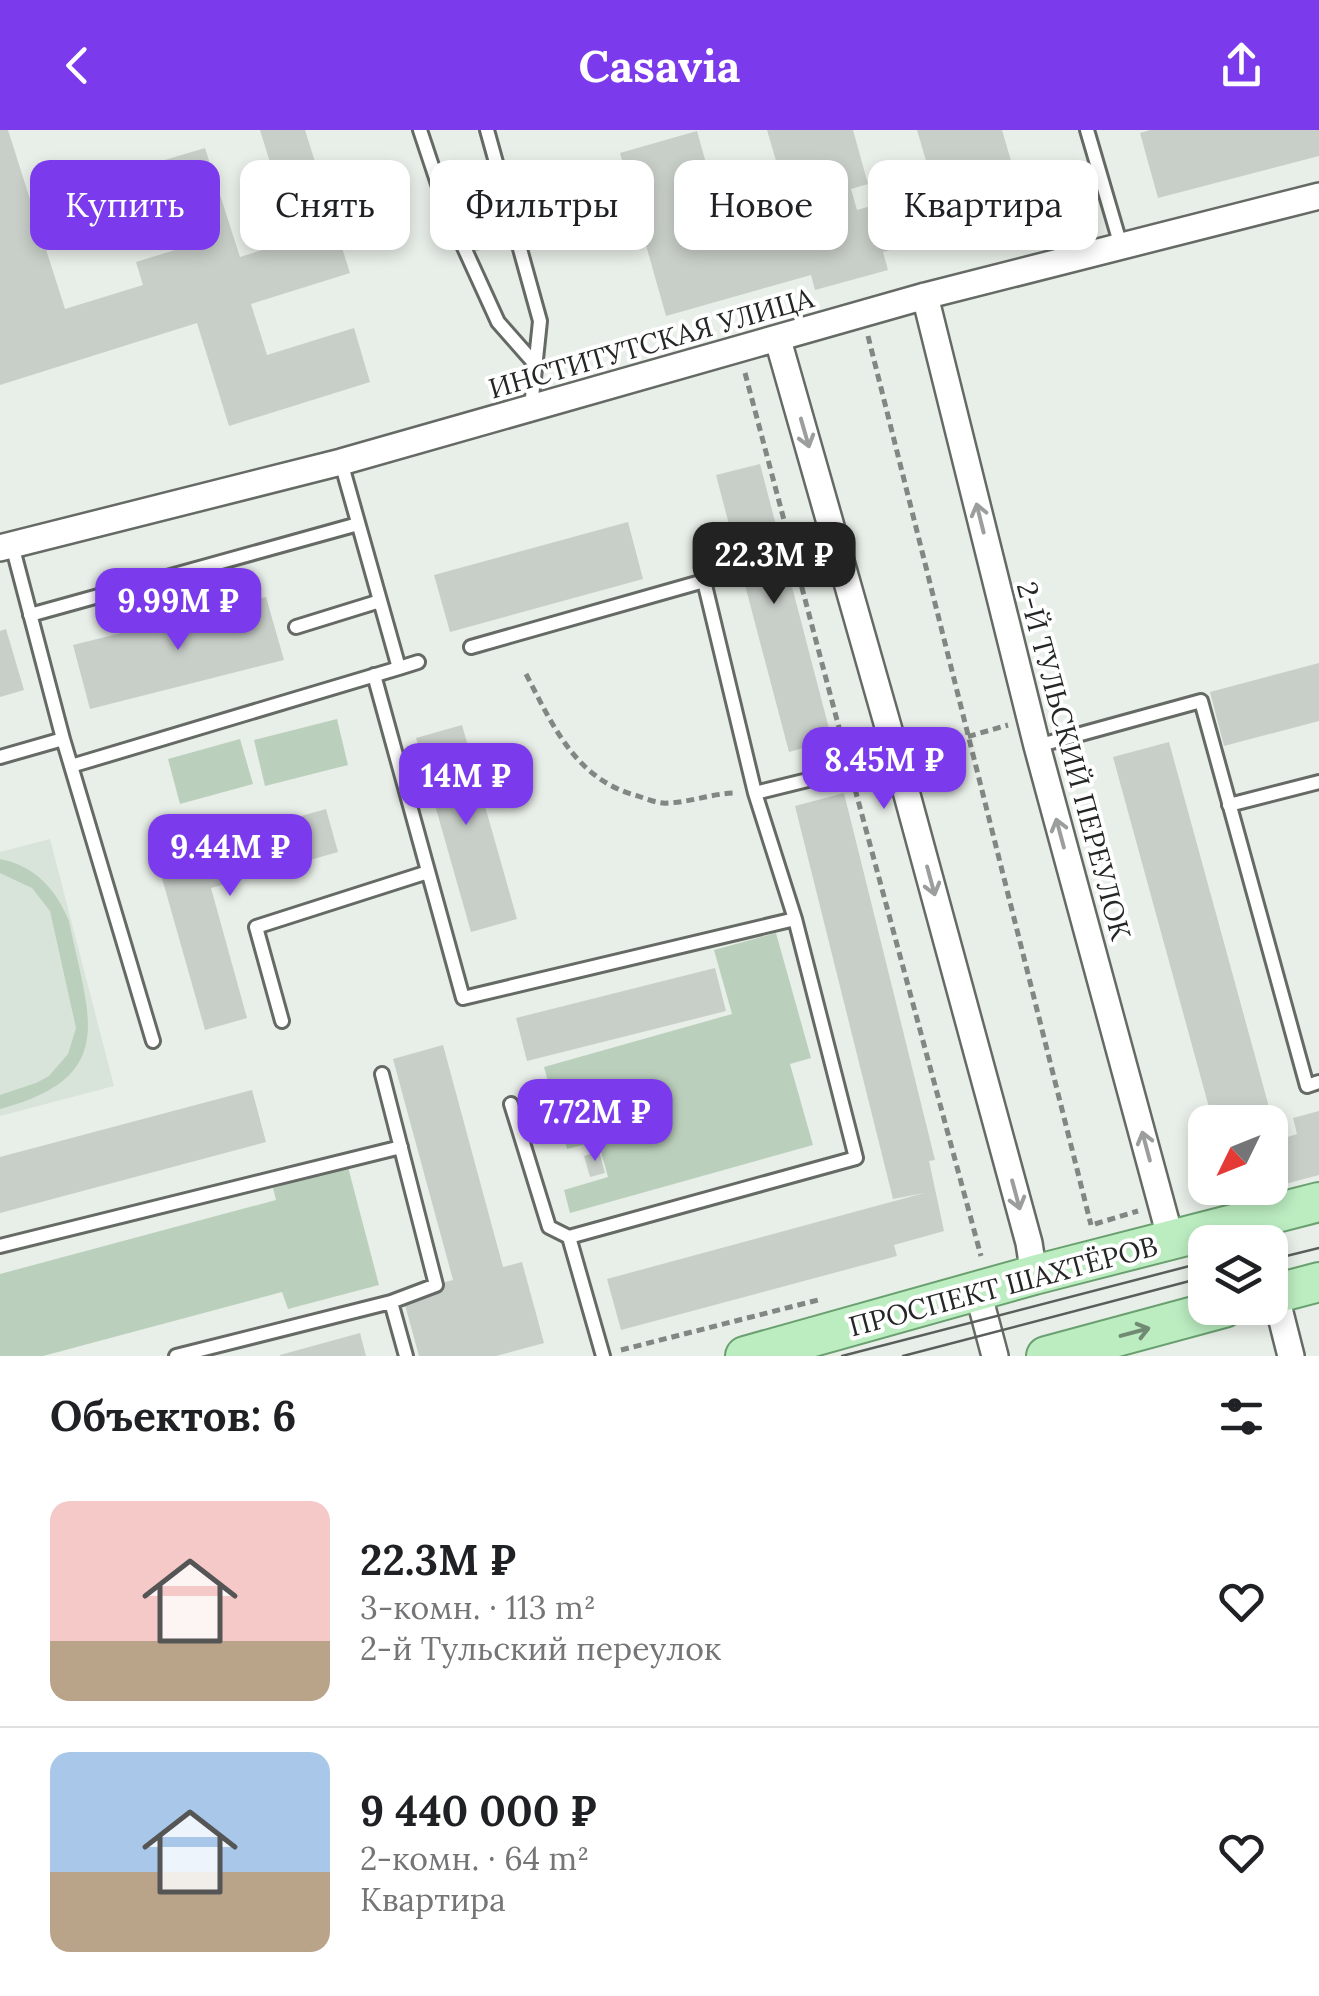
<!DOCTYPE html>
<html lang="ru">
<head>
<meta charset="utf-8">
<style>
	:root { --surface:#fff; --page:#f2f2f2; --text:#202124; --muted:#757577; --line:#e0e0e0; --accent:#7c3aed }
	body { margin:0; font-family:Lora,serif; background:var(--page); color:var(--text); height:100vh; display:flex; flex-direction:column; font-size:38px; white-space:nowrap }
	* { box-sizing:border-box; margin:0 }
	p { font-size:32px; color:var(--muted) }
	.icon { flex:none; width:55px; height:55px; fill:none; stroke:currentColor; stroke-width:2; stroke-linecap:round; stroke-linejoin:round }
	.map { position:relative; height:1226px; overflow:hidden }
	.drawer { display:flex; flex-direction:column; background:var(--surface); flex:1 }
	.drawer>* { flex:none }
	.guide { position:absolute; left:30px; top:30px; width:1260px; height:90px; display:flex; gap:20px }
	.needle { width:65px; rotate:227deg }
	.buttons { position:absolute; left:1188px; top:975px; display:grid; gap:20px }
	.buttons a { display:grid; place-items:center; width:100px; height:100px; border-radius:20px; background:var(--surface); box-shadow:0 5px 15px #0003; font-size:50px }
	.price { position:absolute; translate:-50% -85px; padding:0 22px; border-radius:20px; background:var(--accent); color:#fff; font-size:32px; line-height:65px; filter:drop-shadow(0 2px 5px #0008) }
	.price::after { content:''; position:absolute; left:50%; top:60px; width:30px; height:22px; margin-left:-15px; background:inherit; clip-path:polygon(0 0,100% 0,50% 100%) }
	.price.current { background:#222; color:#fff }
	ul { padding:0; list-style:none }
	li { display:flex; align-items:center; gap:30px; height:250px; padding:0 50px }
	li+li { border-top:2px solid var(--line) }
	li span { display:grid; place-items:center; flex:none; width:280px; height:200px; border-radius:20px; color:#555 }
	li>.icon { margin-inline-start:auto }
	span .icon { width:120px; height:120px; fill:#fffc; stroke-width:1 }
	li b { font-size:42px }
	h2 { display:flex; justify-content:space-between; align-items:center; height:120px; padding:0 50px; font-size:42px }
	.pill { padding:0 35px; border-radius:20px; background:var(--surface); box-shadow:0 5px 15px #0003; font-size:35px; line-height:90px }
	.pill.current { background:var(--accent); color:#fff }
	header { display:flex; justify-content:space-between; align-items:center; height:130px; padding:0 50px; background:var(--accent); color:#fff; font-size:45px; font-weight:800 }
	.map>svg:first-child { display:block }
	.built { fill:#d8e4d9 }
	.green { fill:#bbd0bc }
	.building { fill:#c8cec8 }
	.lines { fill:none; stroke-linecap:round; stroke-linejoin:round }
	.lane-casing { stroke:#656a65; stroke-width:18 }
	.street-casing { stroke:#656a65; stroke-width:30 }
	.primary-casing { stroke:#6aa070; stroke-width:42 }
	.path { stroke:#828783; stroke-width:5; stroke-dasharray:8 5; stroke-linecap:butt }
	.lane { stroke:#fff; stroke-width:12 }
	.street { stroke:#fff; stroke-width:25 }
	.primary { stroke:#bcedc1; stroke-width:38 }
	.tram { stroke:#5a5e5b; stroke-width:2.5 }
	.oneway { stroke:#9c9e9d }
	.oneway2 { stroke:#708a73 }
	.labels { text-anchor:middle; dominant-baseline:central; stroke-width:8; stroke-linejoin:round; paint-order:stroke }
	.street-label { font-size:28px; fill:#242725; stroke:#fff }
</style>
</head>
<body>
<header><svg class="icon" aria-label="back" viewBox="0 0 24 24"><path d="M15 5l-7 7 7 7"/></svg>Casavia<svg class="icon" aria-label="share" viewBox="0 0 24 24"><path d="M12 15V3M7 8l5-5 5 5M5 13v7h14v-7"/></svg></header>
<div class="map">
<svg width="1319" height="1226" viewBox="0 0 1319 1226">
	<rect width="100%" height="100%" fill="#e8eee8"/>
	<path class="built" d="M50 709 114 956 0 986V722Z"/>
	<path class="green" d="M337 589 348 635 265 656 254 610Z
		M240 609 253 654 180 674 168 629Z
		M0 729C35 736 56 759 69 791 88 886 121 947 0 979V965L36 953 49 946 68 924 76 898 50 781 32 758 0 743Z
		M776 803 811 928 790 934 813 1015 570 1083 564 1060 608 1047 598 1011 567 1019 544 937 732 884 714 820Z
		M348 1037 379 1155 288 1179 282 1162 43 1226H0V1144L276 1070 273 1058Z"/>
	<path class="building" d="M0 0H8L65 179 143 155 136 132 175 120 148 35 205 18 240 127 294 110 260 0H305L350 143 251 174 267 225 354 198 370 252 229 296 197 193 0 255Z
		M767 0H853L868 54 851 59 857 80 934 58 917 0H1002L1026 82 883 122 888 140 815 160 811 145 666 186 620 23 697 1 729 116 807 94 801 72 789 75Z
		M1150 0H1319V26L1158 68 1140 3Z
		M480 43 500 115 474 122 454 50Z
		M760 334 832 610 789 622 716 345Z
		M628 392 643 449 450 502 434 445Z
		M266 467 284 530 90 579 73 515Z
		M6 499 24 560 0 567V501Z
		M1319 533V591L1224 616 1210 562Z
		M462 595 517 789 471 802 416 608Z
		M1169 612 1278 1010 1297 1004 1293 988 1319 981V1045L1270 1058V992H1213L1113 627Z
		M844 663 935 1030 929 1031 944 1101 894 1115 897 1126 621 1200 607 1149 924 1063 893 1069 795 676Z
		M326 679 338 722 211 758 247 888 205 900 156 727Z
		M715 838 726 881 527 931 516 888Z
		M443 915 503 1137 522 1132 544 1213 496 1226H419L402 1164 453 1150 393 929Z
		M252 960 266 1012 0 1083V1027Z
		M599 1021 605 1043 590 1047 584 1026Z
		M1230 1058H1267L1268 1059 1233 1068Z
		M360 1203 366 1226H280V1225Z"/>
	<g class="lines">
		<defs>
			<path id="lane" d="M420 0 446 78 498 192 535 234
				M487 0 540 191 531 277
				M1087 0 1121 116
				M12 415 63 609 153 911
				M30 485 358 394
				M296 497 380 471
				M471 517 704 451 755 663 795 789 856 1028 569 1107 603 1226
				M399 538 418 532
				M374 545 463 868 795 789
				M1037 616 1201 571 1307 956 1319 952
				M0 627 63 609
				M71 636 399 538 341 332
				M755 663 897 628
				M1229 675 1319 652
				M282 891 256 797 428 742
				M382 944 436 1155 391 1172
				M511 974 549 1097 569 1107
				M0 1116 401 1017
				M176 1226 391 1172 406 1226"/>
			<path id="street" d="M925 166 1037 616 1171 1110
				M778 210 897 628 1029 1113 1034 1145
				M0 418 341 332 925 166 1319 66
				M1270 1143 1291 1226
				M978 1162 995 1226"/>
			<path id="primary" d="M1270 1165 1319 1152
				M745 1226 1034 1145 1319 1072
				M1046 1226 1224 1178"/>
		</defs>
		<use href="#lane" class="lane-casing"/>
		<use href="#street" class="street-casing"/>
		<use href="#primary" class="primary-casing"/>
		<path class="path" d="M868 206 1091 1095
			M745 243 846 624
			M526 544C553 596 576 650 638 666 647 669 658 674 668 673 692 672 713 663 737 663
			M918 621 1008 595
			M855 659 981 1126
			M1095 1094 1138 1081
			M621 1220 818 1170"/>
		<use href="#lane" class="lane"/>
		<use href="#street" class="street"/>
		<use href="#primary" class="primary"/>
		<path class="tram" d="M1270 1130 1319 1118
			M842 1226 1205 1132
			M903 1226 1205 1147"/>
	</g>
	<defs><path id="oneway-shaft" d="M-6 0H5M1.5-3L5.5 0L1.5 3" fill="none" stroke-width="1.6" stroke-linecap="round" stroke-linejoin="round" transform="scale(2.5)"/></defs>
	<g class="oneway">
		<use href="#oneway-shaft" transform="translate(805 303) rotate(74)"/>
		<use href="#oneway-shaft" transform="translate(980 388) rotate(-104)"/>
		<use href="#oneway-shaft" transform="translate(1060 703) rotate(-105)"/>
		<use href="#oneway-shaft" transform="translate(931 751) rotate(75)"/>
		<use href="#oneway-shaft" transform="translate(1146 1016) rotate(-105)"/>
		<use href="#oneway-shaft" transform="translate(1016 1065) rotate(75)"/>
	</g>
	<use class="oneway2" href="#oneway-shaft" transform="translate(1135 1202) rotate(-15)"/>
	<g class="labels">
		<g class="street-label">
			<text transform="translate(651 213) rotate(-16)">ИНСТИТУТСКАЯ УЛИЦА</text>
			<text transform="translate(1074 631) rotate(75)">2-Й ТУЛЬСКИЙ ПЕРЕУЛОК</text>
			<text transform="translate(1003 1156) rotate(-15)">ПРОСПЕКТ ШАХТЁРОВ</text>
		</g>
	</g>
</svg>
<div class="buttons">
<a><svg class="needle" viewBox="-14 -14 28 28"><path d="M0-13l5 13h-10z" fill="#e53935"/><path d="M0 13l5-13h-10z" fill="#757577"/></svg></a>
<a><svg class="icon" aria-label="layers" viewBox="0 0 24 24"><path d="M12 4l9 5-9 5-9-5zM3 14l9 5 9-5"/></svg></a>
</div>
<b class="price current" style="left:774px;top:477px">22.3M ₽</b>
<b class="price" style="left:178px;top:523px">9.99M ₽</b>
<b class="price" style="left:884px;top:682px">8.45M ₽</b>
<b class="price" style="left:466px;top:698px">14M ₽</b>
<b class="price" style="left:230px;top:769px">9.44M ₽</b>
<b class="price" style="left:595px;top:1034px">7.72M ₽</b>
<div class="guide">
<a class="pill current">Купить</a>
<a class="pill">Снять</a>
<a class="pill">Фильтры</a>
<a class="pill">Новое</a>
<a class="pill">Квартира</a>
</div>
</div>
<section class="drawer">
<h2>Объектов: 6<svg class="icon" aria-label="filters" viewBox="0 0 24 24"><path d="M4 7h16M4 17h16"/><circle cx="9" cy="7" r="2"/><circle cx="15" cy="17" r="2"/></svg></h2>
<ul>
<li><span style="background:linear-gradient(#f6c9c9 70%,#b9a48a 0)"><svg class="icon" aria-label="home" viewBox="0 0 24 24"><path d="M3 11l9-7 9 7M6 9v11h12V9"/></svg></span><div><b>22.3M ₽</b><p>3-комн. · 113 m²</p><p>2-й Тульский переулок</p></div><svg class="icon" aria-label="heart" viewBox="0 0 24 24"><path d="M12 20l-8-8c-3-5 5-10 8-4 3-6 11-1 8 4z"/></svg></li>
<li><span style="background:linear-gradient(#a9c7e8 60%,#b9a48a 0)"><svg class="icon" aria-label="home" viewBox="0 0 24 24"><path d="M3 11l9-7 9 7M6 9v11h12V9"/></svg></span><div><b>9 440 000 ₽</b><p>2-комн. · 64 m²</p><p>Квартира</p></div><svg class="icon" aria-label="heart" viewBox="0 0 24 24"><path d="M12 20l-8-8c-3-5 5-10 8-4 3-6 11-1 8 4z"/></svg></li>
</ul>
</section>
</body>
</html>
